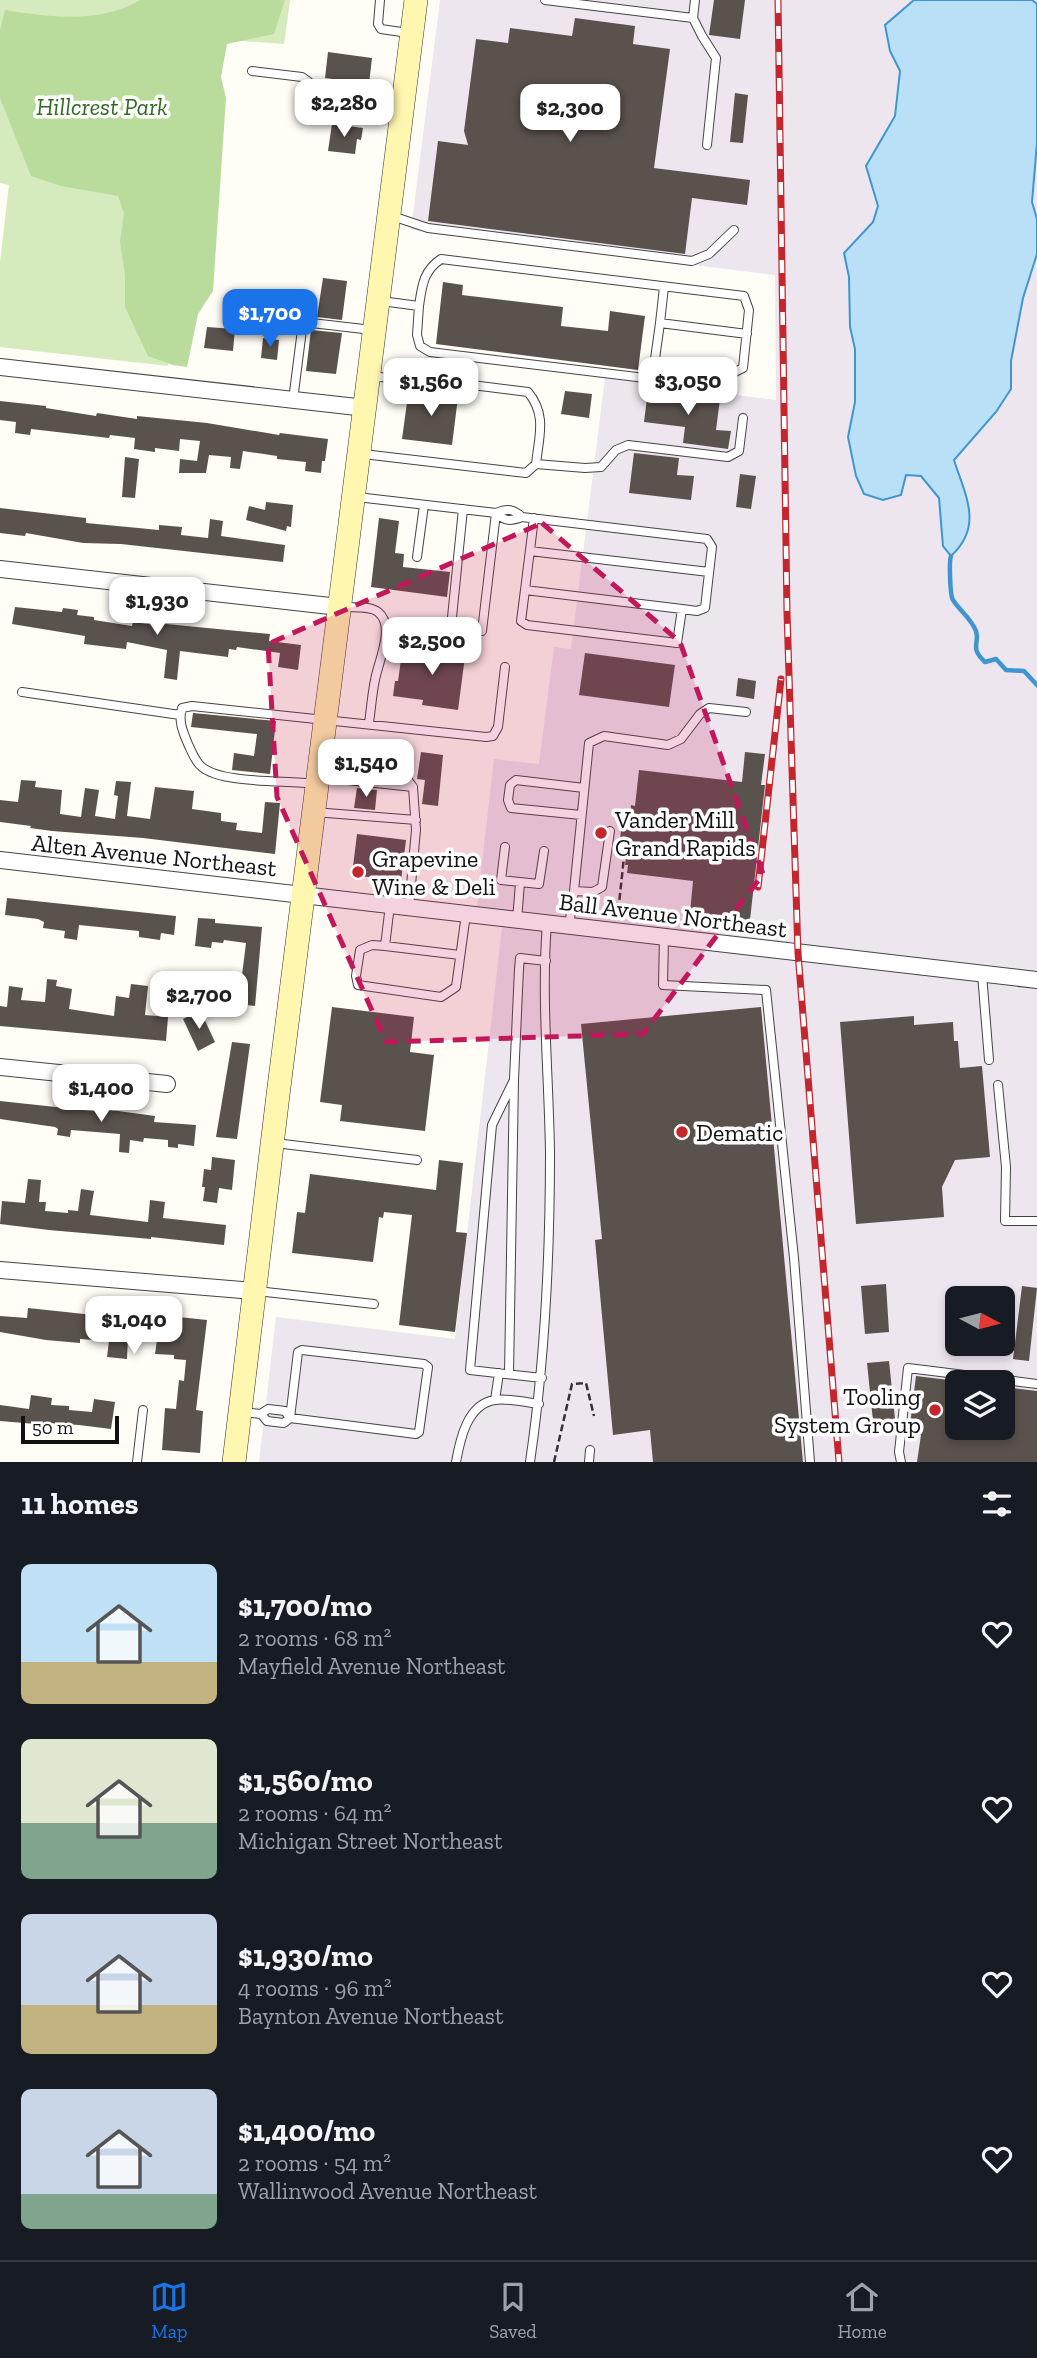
<!DOCTYPE html>
<html lang="en">
<head>
<meta charset="utf-8">
<style>
	:root { --surface:#171b24; --page:#20242c; --text:#f1f3f6; --muted:#9ea1a6; --line:#363941; --accent:#1a73e8 }
	body { margin:0; font-family:"Zilla Slab",serif; background:var(--page); color:var(--text); height:100vh; display:flex; flex-direction:column; font-size:26px; white-space:nowrap }
	* { box-sizing:border-box; margin:0 }
	p { font-size:23px; color:var(--muted) }
	.icon { flex:none; width:38px; height:38px; fill:none; stroke:currentColor; stroke-width:2; stroke-linecap:round; stroke-linejoin:round }
	.map { position:relative; height:1462px; overflow:hidden }
	.drawer { display:flex; flex-direction:column; background:var(--surface); flex:1 }
	.drawer>* { flex:none }
	.needle { width:46px; rotate:97deg }
	.controls { position:absolute; left:945px; top:1286px; display:grid; gap:14px }
	.controls a { display:grid; place-items:center; width:70px; height:70px; border-radius:10px; background:var(--surface); box-shadow:0 4px 10px #0003; font-size:35px }
	.scale { position:absolute; left:21px; bottom:18px; width:98px; box-sizing:border-box; padding-left:7px; border:4px solid #111; border-top:0; font-size:19px; line-height:24px; white-space:nowrap; color:#111; -webkit-text-stroke:5px #fff; paint-order:stroke }
	.price { position:absolute; translate:-50% -60px; padding:0 16px; border-radius:14px; background:#fff; color:#222; font-size:23px; line-height:46px; filter:drop-shadow(0 2px 4px #0008) }
	.price::after { content:''; position:absolute; left:50%; top:42px; width:21px; height:16px; margin-left:-10px; background:inherit; clip-path:polygon(0 0,100% 0,50% 100%) }
	.price.on { background:var(--accent); color:#fff }
	ul { padding:0; list-style:none }
	li { display:flex; align-items:center; gap:21px; height:175px; padding:0 21px }
	li span { display:grid; place-items:center; flex:none; width:196px; height:140px; border-radius:10px; color:#555 }
	li>.icon { margin-inline-start:auto }
	span .icon { width:84px; height:84px; fill:#fffc; stroke-width:1 }
	li b { font-size:30px }
	h2 { display:flex; justify-content:space-between; align-items:center; height:84px; padding:0 21px; font-size:30px }
	.menu { display:flex; justify-content:space-around; align-items:center; height:98px; border-top:2px solid var(--line); background:var(--surface); font-size:19px; color:var(--muted) }
	.menu a { display:grid; justify-items:center; gap:4px }
	.menu .on { color:var(--accent) }
	.map>svg:first-child { display:block }
	.industrial { fill:#eee6ef; fill-rule:evenodd }
	.green { fill:#d5ebbd }
	.forest { fill:#b9dc9c }
	.water { fill:#b9e0f7; stroke:#3f96cf; stroke-width:2 }
	.lines { fill:none; stroke-linecap:round; stroke-linejoin:round }
	.stream { stroke:#3f96cf; stroke-width:4.5 }
	.building { fill:#5a524d }
	.service-casing { stroke:#444; stroke-width:10 }
	.minor-casing { stroke:#444; stroke-width:18 }
	.secondary-casing { stroke:#333; stroke-width:24 }
	.path { stroke:#333; stroke-width:2.5; stroke-dasharray:7 3.5; stroke-linecap:butt }
	.service { stroke:#fff; stroke-width:8 }
	.minor { stroke:#fff; stroke-width:16 }
	.secondary { stroke:#fff6b0; stroke-width:23 }
	.rail-casing { stroke:#c4262e; stroke-width:7 }
	.rail { stroke:#fff; stroke-width:4.5; stroke-dasharray:13; stroke-linecap:butt }
	.marked { fill:#c2185b; fill-opacity:0.2; stroke:#c2185b; stroke-width:5; stroke-dasharray:14 9; stroke-linejoin:round }
	.poi-dot { fill:#c4262e; stroke:#fff; stroke-width:2.5 }
	.labels { text-anchor:middle; dominant-baseline:central; stroke-width:7; stroke-linejoin:round; paint-order:stroke }
	.park-label { font-size:24px; font-style:italic; fill:#2f6b1f; stroke:#fff }
	.poi-label { font-size:24px; fill:#111; stroke:#fff; text-anchor:start }
	.street-label { font-size:24px; fill:#111; stroke:#fff }
</style>
</head>
<body>
<div class="map">
<svg width="1037" height="1462" viewBox="0 0 1037 1462">
	<rect width="100%" height="100%" fill="#fffdf5"/>
	<path class="industrial" d="M440 0H1037V1462H259L276 1317 455 1339 503 919 476 915 494 759 539 764 554 647 571 649 605 378 776 400 775 275 411 230ZM957 1298H1003V1344H957ZM957 1382H1003V1428H957Z"/>
	<path class="green" d="M0 0H290L284 44 214 39 168 366 0 347V262L9 185 0 183Z"/>
	<path class="forest" d="M140 0H285L274 34 227 44 221 77 226 98 213 291 198 314 187 367 173 365 148 356 125 307V275L120 242 124 213 118 196 61 186 31 176 0 98V30L5 10C48 17 101 24 140 0Z"/>
	<path class="water" d="M914 0H1032L1037 4V143L1032 202 1037 219V254L1023 298 1011 361V389L996 412 954 460C965 495 984 526 951 556L943 546 939 498 921 476 906 475 901 495 883 500 864 494 856 476 848 437 855 402V349L850 327 849 277 844 253 873 222 878 206 866 166 895 116 900 71 890 51 885 25Z"/>
	<g class="lines">
		<path class="stream" d="M951 556C949 561 950 596 953 600 960 611 971 618 976 631 980 644 969 647 985 662L996 659 1006 670 1024 671 1037 685"/>
	</g>
	<path class="building" d="M714 0H745L740 39 709 35Z
		M575 18 635 26 633 44 670 49 654 168 750 180 747 205 692 198 685 254 428 221 438 141 468 145 464 131 476 39 508 43 510 28 572 36Z
		M328 52 372 58 369 84 325 78Z
		M735 93 748 95 743 143 730 142Z
		M332 124 363 128 361 140 357 139 355 154 328 151Z
		M323 278 347 281 342 320 317 317Z
		M443 282 463 285 462 295 563 307 561 326 608 331 610 311 645 316 638 370 436 344Z
		M207 327 235 329 233 351 204 348Z
		M311 330 342 333 336 374 306 371Z
		M263 338 279 340 277 360 261 358Z
		M440 388 452 389 451 396 458 397 452 445 402 439 408 395 439 399Z
		M648 390 720 399 716 430 731 431 728 449 683 443 685 427 644 422Z
		M565 391 592 394 589 418 561 414Z
		M0 401 46 406V408L96 416 97 413 137 419V416L207 423 279 435 280 433 328 439 325 461H322L321 473 305 471 306 462 277 459V456L243 451 240 469 230 468 231 457 209 455 206 473H179L180 459 197 461 200 441 180 439 179 451 155 448V452L134 449 135 438 110 435 109 438 31 429 30 435 15 433 16 422 0 420Z
		M634 453 679 458 677 475 694 476 691 500 629 493Z
		M125 457 139 459 135 498 122 497Z
		M740 474 756 476 751 509 736 507Z
		M266 502 293 505 291 527 287 526 286 531 246 520 249 506 265 510Z
		M0 508 86 518V523L159 530V525L182 527 181 535 208 538 210 519 223 521 221 536 285 545 283 562 121 544 83 543 26 533 25 536 0 533Z
		M379 518 399 521 395 553 404 554 403 567 450 572 447 597 371 587Z
		M15 607 62 612 63 608 78 610 77 615 94 617V620L132 626 133 622 156 625V623L270 634 269 641 301 645 298 670 278 667 280 653 237 647 236 650 229 649 228 657 180 651 177 680 164 678 167 650 127 642 126 649 84 644 85 636 12 624Z
		M429 645 466 649 458 710 422 705 423 700 393 696 395 681H398L402 653 421 655V650L428 651Z
		M585 653 675 665 669 707 579 695Z
		M738 678 756 681 754 699 736 696Z
		M193 713 276 721 270 774 232 770 234 753 254 756 257 734 191 727Z
		M421 752 443 755 438 806 422 804 425 780 417 779Z
		M745 752 765 754 761 785H765L750 920 690 913 693 881 627 873 628 865H625L628 843 620 842 621 829 629 830 631 805 635 806 639 770 742 782Z
		M358 755 382 758 378 777 359 775V771H356Z
		M21 780 36 781 35 787 62 790 60 814 81 817 85 788 99 790 95 816 115 819 118 796 114 795 116 781 131 782 127 816 150 819 155 787 184 790 194 791 192 809 221 813V821L237 823 236 830 262 833 265 802 280 803 275 854 143 838 52 831 30 828 31 826 0 822V800L18 802Z
		M357 788 377 790 375 810 354 808Z
		M357 834 406 840 401 881 352 875Z
		M7 898 176 916 174 935 161 933 160 940 139 937V931L79 925 77 940 64 938 65 931 43 928 44 922 38 919 5 915Z
		M198 918 215 919V923L262 927 255 1006 221 1002 225 973 242 975 246 943 224 940 223 943 212 942 211 948 195 946Z
		M47 979 57 980 56 986 72 989 69 1009 114 1016 116 996 129 998 131 984 148 986 145 1015 168 1017 166 1041 0 1026V1006L7 1007 9 986 23 988 21 1000 45 1002Z
		M332 1007 414 1017 410 1052 434 1055 425 1131 340 1121 342 1105 320 1102Z
		M761 1007 803 1462H653L650 1430 613 1435 595 1240 602 1239 581 1024Z
		M197 1012H201L215 1042 198 1051 183 1019Z
		M914 1016V1025L953 1022 954 1041H958L960 1068 982 1066 990 1157 955 1160 942 1187 944 1217 856 1224 840 1022Z
		M232 1042 250 1044 237 1139 216 1137Z
		M0 1101 102 1112V1110L118 1111 155 1116 154 1122 196 1125 194 1146 178 1144V1148L168 1147V1140L144 1138 143 1142 130 1140 129 1153 119 1152 120 1134 71 1130 70 1137 57 1135 58 1129 55 1127 0 1119Z
		M212 1157 235 1160 232 1190 219 1188 217 1203 203 1201 205 1187H202L204 1169 211 1170Z
		M439 1160 463 1163 456 1232 467 1233 455 1332 399 1325 412 1215 384 1212 383 1218 379 1217 373 1262 292 1253 297 1212 305 1213 310 1174 436 1190Z
		M28 1179 41 1180 39 1202H46L45 1211 68 1213V1210L78 1211 81 1189 94 1191 90 1215 148 1222 150 1200 165 1202 163 1218 226 1225 224 1245 151 1237V1239L49 1230 0 1224 2 1201 25 1203Z
		M886 1284 889 1332 865 1334 861 1286Z
		M1022 1286 1037 1288 1029 1361 1013 1359Z
		M28 1308 159 1322 160 1315 207 1320 196 1410 203 1411 200 1453 162 1450 165 1408 176 1409 179 1380 184 1381 186 1360 174 1359V1355L155 1354 157 1340 128 1337 127 1359 107 1357 109 1341 80 1339V1343L46 1340 0 1332V1316L27 1318Z
		M889 1361 895 1419 873 1421 867 1363Z
		M916 1376 957 1381V1428H1003V1387L1037 1391V1462H917L921 1435 909 1433Z
		M31 1395 52 1398 51 1405 69 1406V1410L92 1412 94 1399 115 1402 111 1429 79 1425 48 1423V1425L0 1421V1405L29 1409Z"/>
	<g class="lines">
		<defs>
			<path id="service" d="M380 0 378 24 381 29 408 33
				M545 0 693 18 695 0
				M693 18 702 36 716 58 707 145
				M252 71 302 77 309 82 311 89 319 94 399 104
				M392 216 428 228 692 261 709 254 734 230
				M381 301 419 306C422 286 423 271 441 259L744 296 749 310 743 368 733 373 654 366 645 378 430 352 420 346 417 335 419 306
				M660 323 664 287
				M654 366 660 323 747 334
				M293 400 303 322 372 330
				M363 454 526 473 536 464C539 436 547 415 528 392L416 378 372 377
				M536 464 585 468 601 467 616 450 628 445 728 457 739 451 743 418
				M357 497 496 513C508 508 513 509 522 517
				M496 513C505 522 511 521 522 517L707 539 712 547 705 608 697 611 682 609 525 590 521 621 527 625 677 643 682 609
				M530 551 709 572
				M417 557 424 505
				M525 590 534 518
				M340 607C351 608 370 605 378 612 396 626 378 662 375 680 372 694 371 709 369 723
				M451 627 463 509
				M482 631 496 513
				M22 692 180 715
				M325 745 386 752 413 787 416 830 409 907
				M319 777 413 787
				M314 784C287 780 222 784 202 767 195 762 192 752 188 744 183 732 178 721 182 708L192 706 486 737 493 736 498 727 505 667
				M314 812 416 820
				M581 815 511 808 508 800 510 785 516 780 584 788
				M610 831 602 887 593 892 574 891 589 743 604 736 668 745 681 739 700 714 709 708 746 712
				M505 847 501 880 539 884 544 851
				M390 905 385 946 372 945 360 950 356 976 358 985 441 997 456 987 466 914
				M517 920 520 883
				M569 926 574 891
				M664 937 663 985 766 990 794 1258 810 1462
				M385 946 460 955
				M982 974 989 1060
				M513 1082 492 1125 470 1370 542 1378
				M998 1085 1006 1167 1005 1221H1037
				M275 1143 417 1160
				M257 1291 374 1304
				M302 1350 424 1364 428 1367 419 1432 416 1434 290 1418 298 1352Z
				M509 1374 514 1079 519 969 520 958 546 961
				M495 1400 499 1373
				M243 1412 261 1414 268 1409 285 1411 290 1418 284 1423 267 1421 261 1414
				M137 1462 143 1410
				M456 1462C460 1440 467 1404 495 1400 508 1398 525 1402 539 1404
				M530 1462C545 1360 550 1257 550 1153 549 1078 541 998 547 923
				M589 1462 590 1450
				M901 1462 899 1452 908 1368 1037 1384"/>
			<path id="minor" d="M0 367 366 408
				M0 569 339 607
				M0 860 1037 980
				M0 1067 167 1084
				M0 1270 254 1291"/>
			<path id="secondary" d="M234 1462 278 1095 416 0"/>
		</defs>
		<use href="#service" class="service-casing"/>
		<use href="#minor" class="minor-casing"/>
		<use href="#secondary" class="secondary-casing"/>
		<path class="path" d="M607 912 613 903 619 904 626 838H629
			M554 1462 572 1384 586 1383 594 1416"/>
		<use href="#service" class="service"/>
		<use href="#minor" class="minor"/>
		<use href="#secondary" class="secondary"/>
		<defs>
			<path id="rail" d="M778 0 787 613 798 953 839 1462
				M758 887 781 679"/>
		</defs>
		<use href="#rail" class="rail-casing"/>
		<use href="#rail" class="rail"/>
	</g>
	<path class="marked" d="M542 523 680 642 763 874 643 1034 386 1042 277 797 268 644Z"/>
	<g class="poi-dot">
		<circle cx="601" cy="833" r="7"/>
		<circle cx="358" cy="872" r="7"/>
		<circle cx="682" cy="1132" r="7"/>
		<circle cx="935" cy="1410" r="7"/>
	</g>
	<g class="labels">
		<g class="park-label">
			<text x="102" y="106">Hillcrest Park</text>
		</g>
		<g class="poi-label">
			<text x="615" y="819">Vander Mill<tspan x="615" dy="28">Grand Rapids</tspan></text>
			<text x="372" y="858">Grapevine<tspan x="372" dy="28">Wine &amp; Deli</tspan></text>
			<text x="696" y="1132">Dematic</text>
			<text x="921" y="1396" text-anchor="end">Tooling<tspan x="921" dy="28">System Group</tspan></text>
		</g>
		<g class="street-label">
			<text transform="translate(154 855) rotate(6)">Alten Avenue Northeast</text>
			<text transform="translate(673 915) rotate(7)">Ball Avenue Northeast</text>
		</g>
	</g>
</svg>
<div class="controls">
<a><svg class="needle" viewBox="-14 -14 28 28"><path d="M0-13l5 13h-10z" fill="#e53935"/><path d="M0 13l5-13h-10z" fill="#9ea1a6"/></svg></a>
<a><svg class="icon" aria-label="layers" viewBox="0 0 24 24"><path d="M12 4l9 5-9 5-9-5zM3 14l9 5 9-5"/></svg></a>
</div>
<div class="scale">50 m</div>
<b class="price" style="left:344px;top:139px">$2,280</b>
<b class="price" style="left:570px;top:144px">$2,300</b>
<b class="price on" style="left:270px;top:349px">$1,700</b>
<b class="price" style="left:688px;top:417px">$3,050</b>
<b class="price" style="left:431px;top:418px">$1,560</b>
<b class="price" style="left:157px;top:637px">$1,930</b>
<b class="price" style="left:432px;top:677px">$2,500</b>
<b class="price" style="left:366px;top:799px">$1,540</b>
<b class="price" style="left:199px;top:1031px">$2,700</b>
<b class="price" style="left:101px;top:1124px">$1,400</b>
<b class="price" style="left:134px;top:1356px">$1,040</b>
</div>
<section class="drawer">
<h2>11 homes<svg class="icon" aria-label="filters" viewBox="0 0 24 24"><path d="M4 7h16M4 17h16"/><circle cx="9" cy="7" r="2"/><circle cx="15" cy="17" r="2"/></svg></h2>
<ul>
<li><span style="background:linear-gradient(#bfe0f5 70%,#c2b280 0)"><svg class="icon" aria-label="home" viewBox="0 0 24 24"><path d="M3 11l9-7 9 7M6 9v11h12V9"/></svg></span><div><b>$1,700/mo</b><p>2 rooms · 68 m²</p><p>Mayfield Avenue Northeast</p></div><svg class="icon" aria-label="heart" viewBox="0 0 24 24"><path d="M12 20l-8-8c-3-5 5-10 8-4 3-6 11-1 8 4z"/></svg></li>
<li><span style="background:linear-gradient(#dfe7d0 60%,#7fa58c 0)"><svg class="icon" aria-label="home" viewBox="0 0 24 24"><path d="M3 11l9-7 9 7M6 9v11h12V9"/></svg></span><div><b>$1,560/mo</b><p>2 rooms · 64 m²</p><p>Michigan Street Northeast</p></div><svg class="icon" aria-label="heart" viewBox="0 0 24 24"><path d="M12 20l-8-8c-3-5 5-10 8-4 3-6 11-1 8 4z"/></svg></li>
<li><span style="background:linear-gradient(#c9d6e8 65%,#c2b280 0)"><svg class="icon" aria-label="home" viewBox="0 0 24 24"><path d="M3 11l9-7 9 7M6 9v11h12V9"/></svg></span><div><b>$1,930/mo</b><p>4 rooms · 96 m²</p><p>Baynton Avenue Northeast</p></div><svg class="icon" aria-label="heart" viewBox="0 0 24 24"><path d="M12 20l-8-8c-3-5 5-10 8-4 3-6 11-1 8 4z"/></svg></li>
<li><span style="background:linear-gradient(#c9d6e8 75%,#7fa58c 0)"><svg class="icon" aria-label="home" viewBox="0 0 24 24"><path d="M3 11l9-7 9 7M6 9v11h12V9"/></svg></span><div><b>$1,400/mo</b><p>2 rooms · 54 m²</p><p>Wallinwood Avenue Northeast</p></div><svg class="icon" aria-label="heart" viewBox="0 0 24 24"><path d="M12 20l-8-8c-3-5 5-10 8-4 3-6 11-1 8 4z"/></svg></li>
</ul>
</section>
<nav class="menu">
<a class="on"><svg class="icon" aria-label="map" viewBox="0 0 24 24"><path d="M3 6l6-2 6 2 6-2v14l-6 2-6-2-6 2zM9 4v14M15 6v14"/></svg>Map</a>
<a><svg class="icon" aria-label="saved" viewBox="0 0 24 24"><path d="M7 4h10v16l-5-4-5 4z"/></svg>Saved</a>
<a><svg class="icon" aria-label="home" viewBox="0 0 24 24"><path d="M3 11l9-7 9 7M6 9v11h12V9"/></svg>Home</a>
</nav>
</body>
</html>
